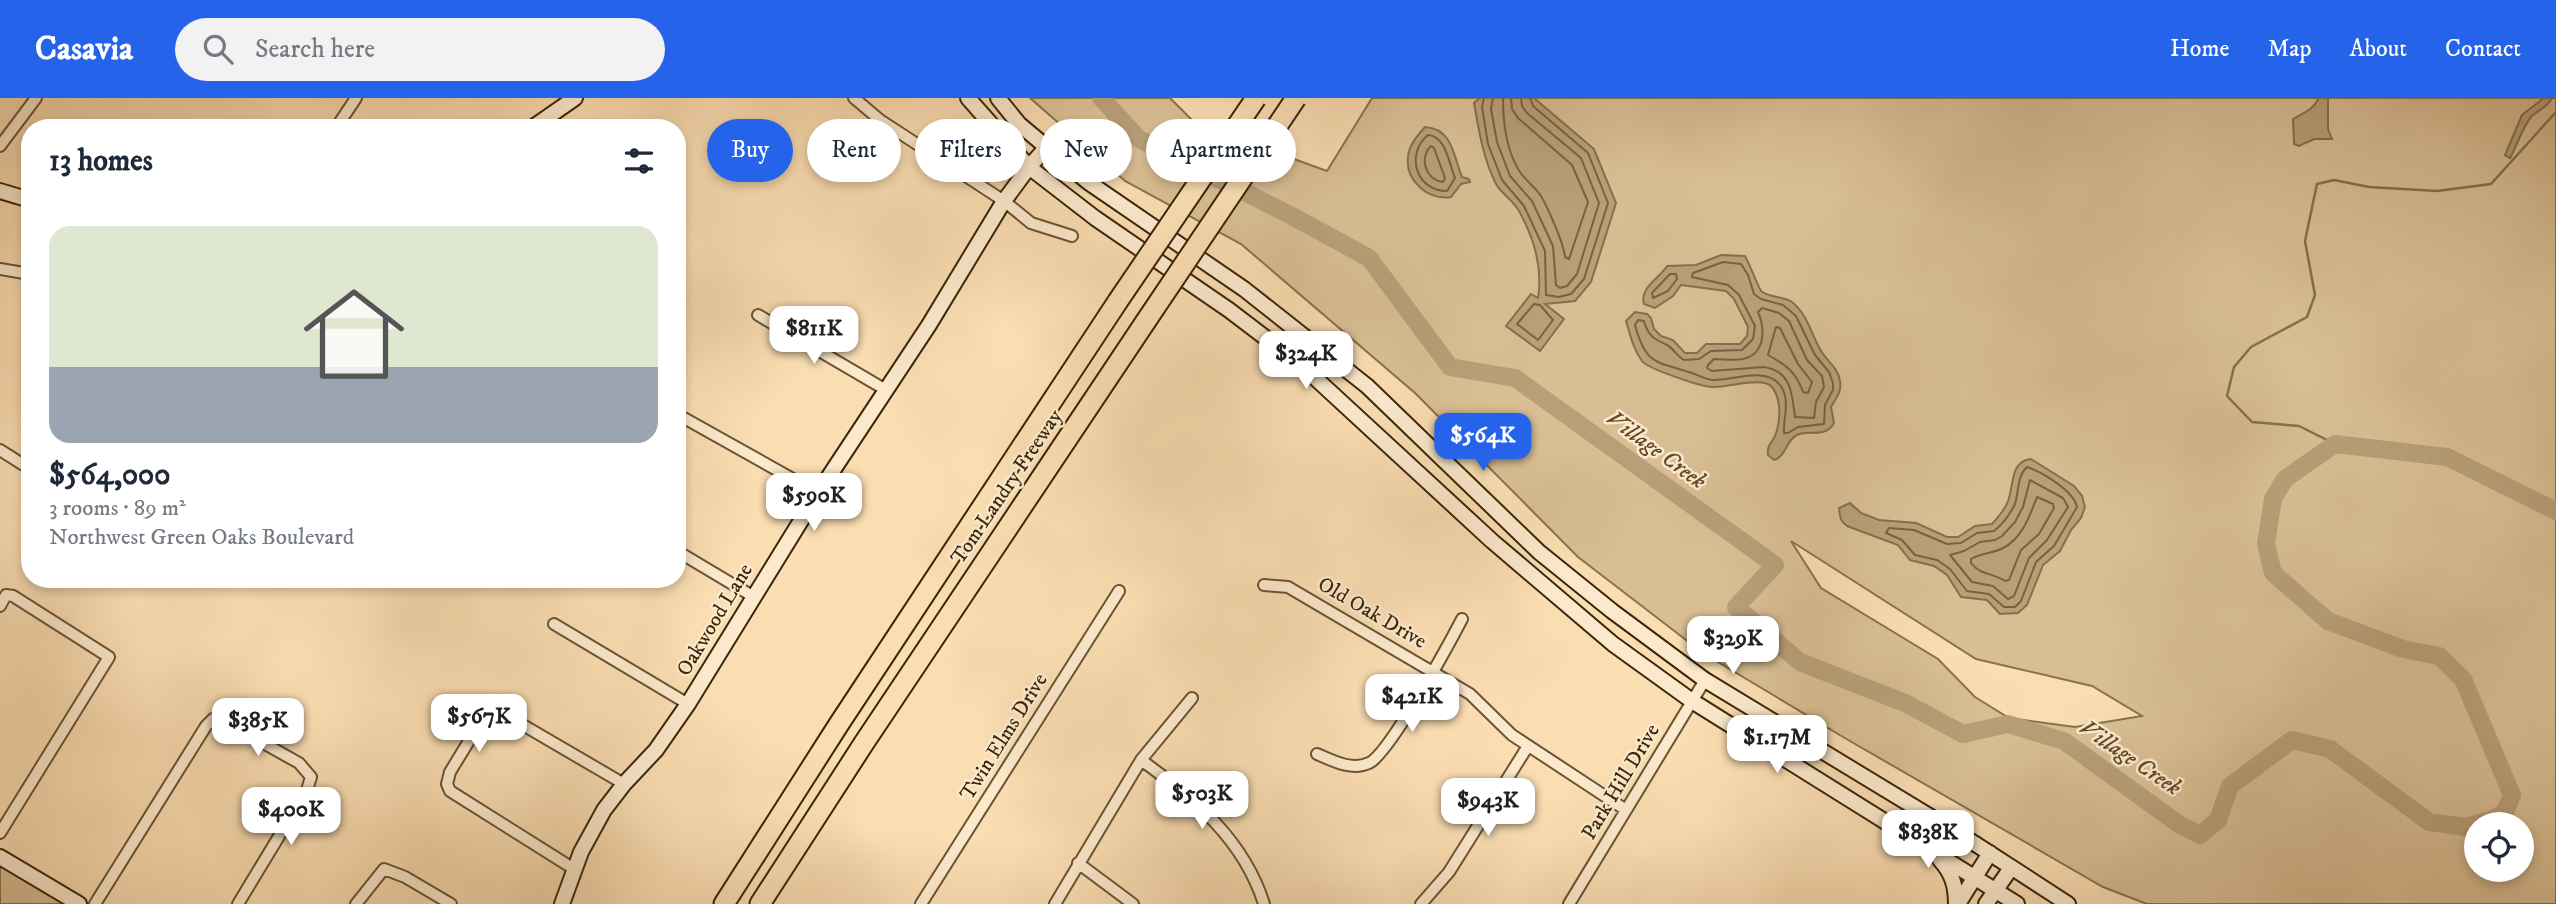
<!DOCTYPE html>
<html lang="en">
<head>
<meta charset="utf-8">
<style>
	:root { --surface:#fff; --page:#f2f2f3; --text:#1f2937; --muted:#747a83; --accent:#2563eb }
	body { margin:0; font-family:"IM FELL DW Pica",serif; background:var(--page); color:var(--text); height:100vh; display:flex; flex-direction:column; font-size:26px; white-space:nowrap }
	* { box-sizing:border-box; margin:0 }
	p { font-size:23px; color:var(--muted) }
	.icon { flex:none; width:38px; height:38px; fill:none; stroke:currentColor; stroke-width:2; stroke-linecap:round; stroke-linejoin:round }
	.map { position:relative; flex:1; overflow:hidden }
	.details { position:absolute; left:21px; top:21px; width:665px; height:469px; display:flex; flex-direction:column; background:var(--surface); border-radius:28px; box-shadow:0 4px 10px #0003 }
	.details>* { flex:none }
	.guide { position:absolute; left:707px; top:21px; width:665px; height:63px; display:flex; gap:14px }
	.fabs { position:absolute; left:2464px; top:714px; display:grid; gap:14px }
	.fabs a { display:grid; place-items:center; width:70px; height:70px; border-radius:50%; background:var(--surface); box-shadow:0 4px 10px #0003; font-size:35px }
	.price { position:absolute; translate:-50% -60px; padding:0 16px; border-radius:14px; background:#fff; color:#222; font-size:23px; line-height:46px; filter:drop-shadow(0 2px 4px #0008) }
	.price::after { content:''; position:absolute; left:50%; top:42px; width:21px; height:16px; margin-left:-10px; background:inherit; clip-path:polygon(0 0,100% 0,50% 100%) }
	.price.selected { background:var(--accent); color:#fff }
	ul { padding:0; list-style:none }
	li { display:grid; align-content:center; gap:14px; height:371px; padding:0 28px }
	li span { display:grid; place-items:center; height:217px; border-radius:21px; color:#555 }
	li>.icon { margin-inline-start:auto }
	span .icon { width:126px; height:126px; fill:#fffc; stroke-width:1 }
	li b { font-size:30px }
	h2 { display:flex; justify-content:space-between; align-items:center; height:84px; padding:0 28px; font-size:30px }
	.chip { padding:0 24px; border-radius:32px; background:var(--surface); box-shadow:0 4px 10px #0003; font-size:24px; line-height:63px }
	.chip.selected { background:var(--accent); color:#fff }
	header { display:flex; align-items:center; gap:42px; box-sizing:border-box; height:98px; padding:0 35px; background:var(--accent); color:#fff }
	header strong { font-size:33px }
	nav { display:flex; gap:38px; margin-inline-start:auto; font-size:24px }
	.search { width:490px; height:63px; background:var(--page); display:flex; align-items:center; gap:18px; box-sizing:border-box; padding:0 24px; border-radius:38px; color:var(--muted); font-size:26px }
	.map>svg:first-child { display:block }
	.green { fill:#d9be94; stroke:#89724e; stroke-width:2; fill-rule:evenodd }
	.water { fill:#b89f78; stroke:#856f4c; stroke-width:2 }
	.lines { fill:none; stroke-linecap:round; stroke-linejoin:round }
	.shore { stroke:#786240; stroke-width:2 }
	.stream { stroke:#856f4c; stroke-width:2.5 }
	.river { stroke:#b89f78; stroke-width:18 }
	.street-casing { stroke:#695433; stroke-width:14 }
	.secondary-casing { stroke:#392609; stroke-width:18 }
	.highway-casing { stroke:#392609; stroke-width:23 }
	.street { stroke:#fce9cc; stroke-width:10 }
	.secondary { stroke:#fce9cc; stroke-width:14 }
	.highway { stroke:#faddb1; stroke-width:19 }
	.highway-bridge-casing { stroke:#392609; stroke-width:23; stroke-linecap:butt }
	.highway-bridge { stroke:#faddb1; stroke-width:19 }
	.labels { text-anchor:middle; dominant-baseline:central; stroke-width:5; stroke-linejoin:round; paint-order:stroke }
	.street-label { font-size:21px; fill:#392609; stroke:#fce9cc }
	.water-label { font-size:23px; font-style:italic; fill:#5f4a2a; stroke:#fce9cc }
</style>
</head>
<body>
<header>
<strong>Casavia</strong>
<div class="search"><svg class="icon" aria-label="search" viewBox="0 0 24 24"><circle cx="10" cy="10" r="6"/><path d="M15 15l6 6"/></svg>Search here</div>
<nav><a>Home</a><a>Map</a><a>About</a><a>Contact</a></nav>
</header>
<div class="map">
<svg width="2556" height="806" viewBox="0 0 2556 806">
	<rect width="100%" height="100%" fill="#faddb1"/>
	<filter id="stains"><feTurbulence type="fractalNoise" baseFrequency=".00286" numOctaves="4"/><feColorMatrix values="0 0 0 0 .2 0 0 0 0 .09 0 0 0 0 .02 0 0 0 .5 -.17"/></filter>
	<radialGradient id="worn" r=".72"><stop offset=".6" stop-color="#630" stop-opacity="0"/><stop offset="1" stop-color="#630" stop-opacity=".3"/></radialGradient>
	<path class="green" d="M1030 0H1170L1204 34 1269 52 1327 73 1372 0H2556V806H2147L2103 789 1843 639 1703 555 1578 459 1415 295 1241 146 1125 83ZM1791 443 1976 561 2092 588 2142 618 2075 629 2009 620 1975 599 1938 561 1821 490ZM2476 726H2522V772H2476Z
		M0 765 67 806H0Z"/>
	<path class="water" d="M1480 0H1534L1594 51 1616 105 1591 184 1575 203 1545 206 1564 221 1540 253 1506 228 1531 196 1538 200C1543 169 1534 140 1519 113 1513 102 1500 95 1495 84 1483 59 1479 33 1474 5Z
		M2319 0H2328V31L2332 41H2314L2299 48 2294 46 2293 21C2305 14 2312 13 2319 0Z
		M2544 0H2552C2547 10 2538 12 2531 19 2522 30 2517 48 2510 60L2505 57 2522 17Z
		M1425 29C1453 31 1453 57 1462 79L1469 81 1470 84 1461 86 1451 99C1429 103 1405 83 1408 59 1409 47 1417 38 1425 29Z
		M1721 157 1745 158C1749 165 1759 190 1761 193 1769 200 1783 198 1792 204 1807 216 1811 235 1820 251 1826 263 1838 269 1840 283 1842 294 1836 300 1831 309L1834 325C1825 341 1810 331 1797 337 1785 343 1787 358 1774 362L1768 357C1767 347 1771 346 1775 338 1780 326 1781 307 1776 296 1774 291 1770 286 1765 285 1751 281 1727 290 1711 289 1700 288 1648 271 1642 263 1633 251 1630 236 1626 223L1635 214 1647 216 1651 220 1654 231 1661 238 1673 242 1685 255H1697L1706 246H1740L1747 238 1748 229 1734 201 1726 193 1681 187 1673 198 1655 210 1644 206C1639 190 1659 181 1667 168L1696 167Z
		M2031 361 2074 388 2082 398 2085 409 2081 420 2071 432 2060 453 2043 467 2027 507 2018 515 2000 516 1987 502 1961 499 1947 477 1934 468 1910 462 1898 447 1847 428C1840 423 1840 419 1839 410L1850 405 1861 415 1879 422 1916 425 1947 439H1958L1975 428 1992 426C1998 419 2005 412 2008 403 2014 387 2010 363 2031 361Z"/>
	<g class="lines">
		<path class="shore" d="M1484 0 1482 9 1488 46 1502 82 1524 108 1545 153 1546 197 1559 199 1571 196 1584 181 1608 105 1588 55 1533 8 1530 0
			M1493 0 1491 11 1497 44 1510 78 1532 103 1553 148 1556 187 1560 190 1567 188 1577 176 1599 105 1581 60 1527 15 1522 8 1521 0
			M1503 0C1503 24 1506 53 1520 74 1526 83 1535 89 1541 98 1548 110 1564 146 1565 159L1569 161 1588 104 1572 67 1518 20 1512 11 1511 0
			M1428 37C1446 38 1449 66 1455 80L1447 93C1416 93 1405 56 1428 37Z
			M1431 48 1434 50 1445 80 1443 84C1425 82 1419 59 1431 48Z
			M1723 164 1741 166 1748 177 1754 196 1761 201 1783 207 1796 218 1815 257 1829 274 1833 285V292L1825 307 1824 326 1798 329 1788 335H1784C1783 320 1791 301 1780 287 1766 268 1732 283 1712 282 1705 281 1698 277 1692 275 1656 263 1646 268 1635 227L1638 222 1644 223C1648 238 1654 241 1667 247 1673 250 1677 258 1684 262L1699 261 1711 253 1742 252 1753 241 1755 228 1739 197 1728 187 1692 179 1693 175Z
			M1670 176H1676L1677 181 1668 193 1653 200 1652 195Z
			M1534 206 1540 207 1553 222 1538 242 1517 226Z
			M1762 210 1779 215 1789 223 1807 262 1822 278 1824 289 1816 304 1814 320 1795 319C1792 297 1792 273 1764 269L1712 273 1707 270 1708 267 1714 261C1723 261 1734 263 1743 261 1766 256 1765 230 1758 214Z
			M1776 229 1780 230 1798 266 1812 284 1808 295 1803 294C1796 274 1786 267 1768 257Z
			M2027 369C2042 374 2074 393 2077 409L2054 448 2036 464 2021 503 2015 509H2004L1989 496 1967 493 1950 471 1937 462 1915 457 1902 442 1886 435 1889 430 1914 432 1947 446 1961 445 1977 435 1994 433C2003 426 2010 416 2015 406 2019 393 2017 378 2027 369Z
			M2030 382 2063 400 2068 409 2047 442 2029 460 2014 498 2008 501 1993 488 1972 484 1950 457 1964 453 1980 444 1995 442 2002 438 2015 424 2023 409Z
			M2037 399 2053 406 2054 410 2039 436 2021 452 2009 482 2005 483C1993 475 1980 477 1971 465V461C1983 454 1992 456 2003 450 2022 441 2030 417 2037 399Z"/>
		<path class="stream" d="M2335 346 2299 328 2252 324 2227 298 2234 269 2251 249 2307 219 2315 197 2305 143 2317 86 2334 82 2369 89 2437 93 2491 86 2556 14"/>
		<path class="river" d="M1101 0 1139 41 1292 118 1369 160 1450 269 1515 280 1775 467 1736 509 1800 564 1905 605 1963 636 2008 626 2064 643 2180 727 2200 737 2218 722 2230 688 2292 642 2330 651 2429 724 2465 729 2492 722 2505 714 2512 697 2463 581 2439 558 2403 551 2328 523 2273 475 2266 446 2273 401 2285 381 2335 346 2447 359 2556 413"/>
		<defs>
			<path id="street" d="M854 0 880 22 1004 103 1031 125 1072 138
				M336 30 356 0
				M0 48 36 0
				M0 171 30 176
				M758 217 886 292
				M684 320 818 395
				M0 352 30 371
				M677 453 754 499
				M1264 487 1288 489 1470 596 1512 637 1626 712
				M0 508 6 497 13 498 109 559 0 735
				M554 526 688 606
				M1317 656C1333 663 1352 673 1369 665 1389 656 1449 546 1462 521
				M1141 662C1194 700 1244 742 1264 806
				M1078 765 1133 806
				M574 771 450 693 447 686 450 674 483 620 487 615 499 613 624 686
				M95 806 206 628 213 621 219 620 299 665 311 679 307 692 238 806
				M356 806 384 771 405 779 451 806
				M921 806 1119 493
				M1055 806 1141 662 1192 600
				M1421 806 1449 774 1528 648
				M1569 806 1705 582"/>
			<path id="secondary" d="M968 0 1029 69 1095 120 1229 212 1300 266 1492 443 1613 546 1692 603 2017 806
				M998 0 1019 26 1088 84 1244 191 1367 288 1539 454 1612 513 1705 582 1977 747 2068 806
				M532 30 575 0
				M0 93 30 102
				M0 759 79 806
				M1940 762C1952 775 1956 788 1956 806
				M562 806 581 754 604 712 624 686 656 652 688 606 818 395 929 227 1004 103 1029 69 1046 50
				M1958 806 1990 755
				M1986 806 2011 770"/>
			<path id="highway" d="M724 806 839 626 1118 203
				M760 806 864 645 1146 223"/>
		</defs>
		<use href="#street" class="street-casing"/>
		<use href="#secondary" class="secondary-casing"/>
		<use href="#highway" class="highway-casing"/>
		<use href="#street" class="street"/>
		<use href="#secondary" class="secondary"/>
		<use href="#highway" class="highway"/>
		<defs>
			<path id="highway-bridge" d="M1118 203 1256 0
				M1146 223 1296 0"/>
		</defs>
		<use href="#highway-bridge" class="highway-bridge-casing"/>
		<use href="#highway-bridge" class="highway-bridge"/>
	</g>
	<g class="labels">
		<g class="street-label">
			<text transform="translate(1007 389) rotate(-56)">Tom Landry Freeway</text>
			<text transform="translate(1372 515) rotate(30)">Old Oak Drive</text>
			<text transform="translate(715 522) rotate(-59)">Oakwood Lane</text>
			<text transform="translate(1004 639) rotate(-58)">Twin Elms Drive</text>
			<text transform="translate(1621 684) rotate(-59)">Park Hill Drive</text>
		</g>
		<g class="water-label">
			<text transform="translate(1656 352) rotate(36)">Village Creek</text>
			<text transform="translate(2130 660) rotate(34)">Village Creek</text>
		</g>
	</g>
	<rect width="100%" height="100%" filter="url(#stains)"/>
	<rect width="100%" height="100%" fill="url(#worn)"/>
</svg>
<div class="fabs">
<a><svg class="icon" aria-label="locate" viewBox="0 0 24 24"><circle cx="12" cy="12" r="6"/><path d="M12 2v4M12 18v4M2 12h4M18 12h4"/></svg></a>
</div>
<b class="price" style="left:814px;top:268px">$811K</b>
<b class="price" style="left:1306px;top:293px">$324K</b>
<b class="price selected" style="left:1483px;top:375px">$564K</b>
<b class="price" style="left:814px;top:435px">$590K</b>
<b class="price" style="left:1733px;top:578px">$329K</b>
<b class="price" style="left:1412px;top:636px">$421K</b>
<b class="price" style="left:479px;top:656px">$567K</b>
<b class="price" style="left:258px;top:660px">$385K</b>
<b class="price" style="left:1777px;top:677px">$1.17M</b>
<b class="price" style="left:1202px;top:733px">$503K</b>
<b class="price" style="left:1488px;top:740px">$943K</b>
<b class="price" style="left:291px;top:749px">$400K</b>
<b class="price" style="left:1928px;top:772px">$838K</b>
<div class="guide">
<a class="chip selected">Buy</a>
<a class="chip">Rent</a>
<a class="chip">Filters</a>
<a class="chip">New</a>
<a class="chip">Apartment</a>
</div>
<section class="details">
<h2>13 homes<svg class="icon" aria-label="filters" viewBox="0 0 24 24"><path d="M4 7h16M4 17h16"/><circle cx="9" cy="7" r="2"/><circle cx="15" cy="17" r="2"/></svg></h2>
<ul>
<li><span style="background:linear-gradient(#dfe7d0 65%,#9aa5b1 0)"><svg class="icon" aria-label="home" viewBox="0 0 24 24"><path d="M3 11l9-7 9 7M6 9v11h12V9"/></svg></span><div><b>$564,000</b><p>3 rooms · 89 m²</p><p>Northwest Green Oaks Boulevard</p></div></li>
</ul>
</section>
</div>
</body>
</html>
